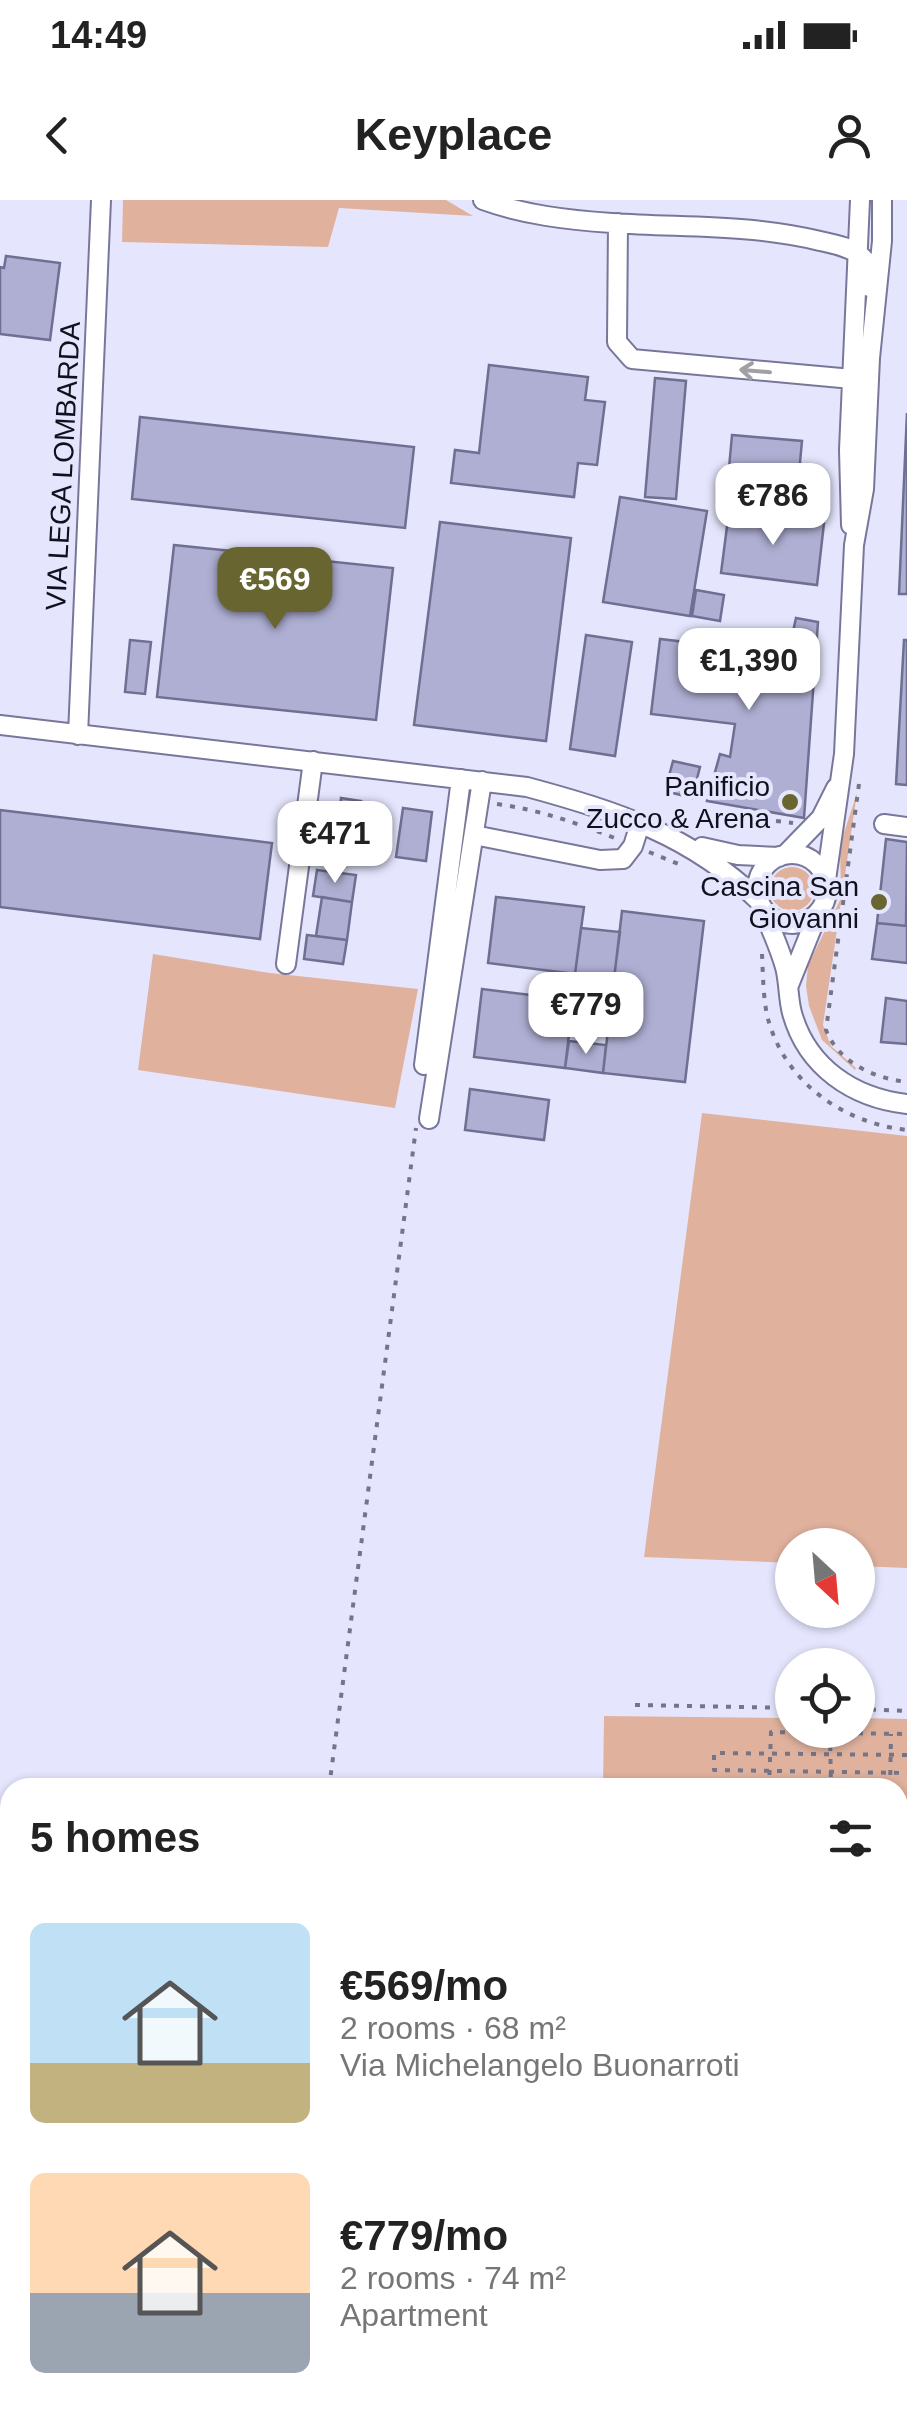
<!DOCTYPE html>
<html lang="en">
<head>
<meta charset="utf-8">
<style>
	:root { --surface:#fff; --page:#f6f6f6; --text:#222; --muted:#767676; --accent:#696531 }
	body { margin:0; font-family:Arial,sans-serif; background:var(--page); color:var(--text); height:100vh; display:flex; flex-direction:column; font-size:38px; white-space:nowrap }
	* { box-sizing:border-box; margin:0 }
	p { font-size:32px; color:var(--muted) }
	.icon { flex:none; width:55px; height:55px; fill:none; stroke:currentColor; stroke-width:2; stroke-linecap:round; stroke-linejoin:round }
	.map { position:relative; flex:1; overflow:hidden }
	.panel { position:absolute; left:0px; top:1578px; width:908px; height:642px; display:flex; flex-direction:column; background:var(--surface); border-radius:30px 30px 0 0; box-shadow:0 2px 8px #0004 }
	.panel>* { flex:none }
	.needle { width:65px; rotate:154deg }
	.fabs { position:absolute; left:775px; top:1328px; display:grid; gap:20px }
	.fabs a { display:grid; place-items:center; width:100px; height:100px; border-radius:50%; background:var(--surface); box-shadow:0 2px 8px #0004; font-size:50px }
	.price { position:absolute; translate:-50% -85px; padding:0 22px; border-radius:20px; background:#fff; color:#222; font-size:32px; line-height:65px; filter:drop-shadow(0 2px 5px #0008) }
	.price::after { content:''; position:absolute; left:50%; top:60px; width:30px; height:22px; margin-left:-15px; background:inherit; clip-path:polygon(0 0,100% 0,50% 100%) }
	.price.selected { background:var(--accent); color:#fff }
	ul { padding:0; list-style:none }
	li { display:flex; align-items:center; gap:30px; height:250px; padding:0 30px }
	li span { display:grid; place-items:center; flex:none; width:280px; height:200px; border-radius:15px; color:#555 }
	li>.icon { margin-inline-start:auto }
	span .icon { width:120px; height:120px; fill:#fffc; stroke-width:1 }
	li b { font-size:42px }
	h2 { display:flex; justify-content:space-between; align-items:center; height:120px; padding:0 30px; font-size:42px }
	.status { display:flex; justify-content:space-between; align-items:center; height:70px; padding:0 50px; background:var(--surface); direction:ltr }
	.status svg { height:28px; fill:currentColor }
	header { display:flex; justify-content:space-between; align-items:center; height:130px; padding:0 30px; background:var(--surface); font-size:45px; font-weight:800 }
	.map>svg:first-child { display:block }
	.green { fill:#e0b29e }
	.building { fill:#afafd4; stroke:#6f6f91; stroke-width:2.5 }
	.lines { fill:none; stroke-linecap:round; stroke-linejoin:round }
	.minor-casing { stroke:#78779a; stroke-width:22 }
	.path { stroke:#757587; stroke-width:4; stroke-dasharray:5 8; stroke-linecap:butt }
	.minor { stroke:#fff; stroke-width:18 }
	.oneway { stroke:#a0a0a5 }
	.poi-dot { fill:#696531; stroke:#e5e6fd; stroke-width:4 }
	.labels { text-anchor:middle; dominant-baseline:central; stroke-width:8; stroke-linejoin:round; paint-order:stroke }
	.street-label { font-size:28px; fill:#11111e; stroke:#e5e6fd }
	.poi-label { font-size:28px; fill:#11111e; stroke:#e5e6fd; text-anchor:end }
</style>
</head>
<body>
<div class="status"><b>14:49</b><svg viewBox="0 0 49 12"><path d="M0 12V9h3v3zM5 12V6h3v6zM10 12V3h3v9zM15 12V0h3v12zM26 1h20v11H26zM47 4h2v5h-2z"/></svg></div>
<header><svg class="icon" aria-label="back" viewBox="0 0 24 24"><path d="M15 5l-7 7 7 7"/></svg>Keyplace<svg class="icon" aria-label="person" viewBox="0 0 24 24"><circle cx="12" cy="8" r="4"/><path d="M4 21q1-7 8-7t8 7"/></svg></header>
<div class="map">
<svg width="907" height="2219" viewBox="0 0 907 2219">
	<rect width="100%" height="100%" fill="#e5e6fd"/>
	<path class="green" d="M123 0H446L473 16 339 8 328 47 122 42Z
		M857 593 823 825 831 846 856 868 855 870 822 840 809 806 806 786 808 765 841 698 840 645Z
		M770 689a22 22 0 1 1 44 0a22 22 0 1 1-44 0Z
		M153 754 270 773 418 789 395 908 138 870Z
		M702 913 907 936V1368L858 1366V1345H792V1363L644 1357Z
		M604 1516 792 1518V1530H858V1518L907 1519V1953H898V1588H603Z
		M898 2010H907V2142L898 2143Z"/>
	<path class="building" d="M6 56 60 63 50 140 0 134V67L4 68Z
		M489 165 588 177 585 200 605 202 597 265 578 263 574 297 451 283 455 250 479 253Z
		M655 178 686 181 676 299 645 297Z
		M907 213V394H899Z
		M140 217 414 247 405 328 132 299Z
		M732 235 802 241 799 273 729 268Z
		M729 268 799 273 797 301 727 295Z
		M620 297 707 311 690 416 603 402Z
		M729 311 824 323 817 385 721 373Z
		M440 322 571 338 546 541 414 525Z
		M174 345 393 368 376 520 157 497Z
		M696 390 724 395 720 421 692 416Z
		M796 418 818 422 804 618 707 601 720 554 730 557 735 524 651 514 660 439 753 450 754 436 791 441Z
		M586 435 632 442 615 556 570 549Z
		M130 440 151 442 145 494 125 492Z
		M904 440H907V585L896 584Z
		M673 561 700 567 692 598 665 591Z
		M341 598 361 601 355 647 335 644 336 635 317 632 321 606 340 609Z
		M403 608 432 612 426 661 396 657Z
		M0 610 272 643 260 739 0 707Z
		M886 639 907 642 906 726 877 723Z
		M317 670 356 675 352 702 313 696Z
		M322 697 352 702 347 740 316 736Z
		M496 697 584 707 575 774 488 763Z
		M622 711 704 721 685 882 603 873Z
		M877 723 907 726V763L872 759Z
		M581 728 620 732 614 778 575 774Z
		M307 735 347 740 343 764 304 759Z
		M482 789 573 800 565 868 474 857Z
		M886 798 907 801V844L881 842Z
		M569 841 606 845 603 873 565 868Z
		M470 889 549 900 544 940 465 930Z
		M898 1725H907V1759H898Z
		M0 1762H10V1937H0Z
		M10 2012V2102L0 2103V2013Z
		M0 2138H10V2210H162L163 2219H0Z
		M558 2210V2219H522V2212Z"/>
	<g class="lines">
		<defs>
			<path id="minor" d="M483 0C524 15 568 20 612 23 684 28 750 24 820 41 834 44 854 48 863 58 871 66 869 77 869 87
				M618 23 617 142 632 159 852 179 858 185 862 203
				M851 325 849 250 860 0
				M0 525 527 587C616 611 692 635 760 702
				M78 535 101 0
				M884 624 907 627
				M474 635 600 660 623 659 633 646 640 624
				M702 647 738 655 779 657
				M757 689a35 35 0 1 1 70 0a35 35 0 1 1-70 0Z
				M785 655 821 618 836 588
				M826 680 844 554 854 345 864 289 870 158 882 41V0
				M762 708C770 727 779 746 785 767 789 782 788 798 792 813 807 867 853 898 907 904
				M286 764 313 561
				M789 785 818 713
				M424 865 461 579
				M429 919 482 581
				M898 1984H907
				M0 1997H10
				M193 2210V2219
				M861 2210V2219"/>
		</defs>
		<use href="#minor" class="minor-casing"/>
		<path class="path" d="M859 584 826 830C839 863 874 878 907 882
			M497 604C540 610 577 623 617 639
			M776 621 793 623
			M649 652 681 665
			M762 754C763 774 763 795 767 815 783 881 842 923 907 930
			M635 1505 792 1508
			M858 1509 907 1511
			M830 1533 831 1588
			M907 1555 714 1553V1570L907 1573
			M329 1588 416 928
			M769 1588 771 1532 907 1534
			M890 1588 891 1534
			M898 1594H907
			M898 1613H907
			M898 1626H907
			M898 1646H907
			M898 1665H907
			M898 1685H907
			M898 1708H907
			M898 1804H907
			M907 1825H898V1839H907
			M898 1857 907 1858
			M898 1878 907 1879
			M898 1897H907
			M898 1927H907
			M898 1947H907
			M898 1964H907"/>
		<use href="#minor" class="minor"/>
	</g>
	<defs><path id="oneway-shaft" d="M-6 0H5M1.5-3L5.5 0L1.5 3" fill="none" stroke-width="1.6" stroke-linecap="round" stroke-linejoin="round" transform="scale(2.5)"/></defs>
	<use class="oneway" href="#oneway-shaft" transform="translate(755 171) rotate(-175)"/>
	<g class="poi-dot">
		<circle cx="790" cy="602" r="10"/>
		<circle cx="879" cy="702" r="10"/>
	</g>
	<g class="labels">
		<g class="street-label">
			<text transform="translate(63 266) rotate(-87)">VIA LEGA LOMBARDA</text>
		</g>
		<g class="poi-label">
			<text x="770" y="586">Panificio<tspan x="770" dy="32">Zucco &amp; Arena</tspan></text>
			<text x="859" y="686">Cascina San<tspan x="859" dy="32">Giovanni</tspan></text>
		</g>
	</g>
</svg>
<div class="fabs">
<a><svg class="needle" viewBox="-14 -14 28 28"><path d="M0-13l5 13h-10z" fill="#e53935"/><path d="M0 13l5-13h-10z" fill="#767676"/></svg></a>
<a><svg class="icon" aria-label="locate" viewBox="0 0 24 24"><circle cx="12" cy="12" r="6"/><path d="M12 2v4M12 18v4M2 12h4M18 12h4"/></svg></a>
</div>
<b class="price" style="left:773px;top:348px">€786</b>
<b class="price selected" style="left:275px;top:432px">€569</b>
<b class="price" style="left:749px;top:513px">€1,390</b>
<b class="price" style="left:335px;top:686px">€471</b>
<b class="price" style="left:586px;top:857px">€779</b>
<section class="panel">
<h2>5 homes<svg class="icon" aria-label="filters" viewBox="0 0 24 24"><path d="M4 7h16M4 17h16"/><circle cx="9" cy="7" r="2"/><circle cx="15" cy="17" r="2"/></svg></h2>
<ul>
<li><span style="background:linear-gradient(#bfe0f5 70%,#c2b280 0)"><svg class="icon" aria-label="home" viewBox="0 0 24 24"><path d="M3 11l9-7 9 7M6 9v11h12V9"/></svg></span><div><b>€569/mo</b><p>2 rooms · 68 m²</p><p>Via Michelangelo Buonarroti</p></div></li>
<li><span style="background:linear-gradient(#ffd9b3 60%,#9aa5b1 0)"><svg class="icon" aria-label="home" viewBox="0 0 24 24"><path d="M3 11l9-7 9 7M6 9v11h12V9"/></svg></span><div><b>€779/mo</b><p>2 rooms · 74 m²</p><p>Apartment</p></div></li>
</ul>
</section>
</div>
</body>
</html>
